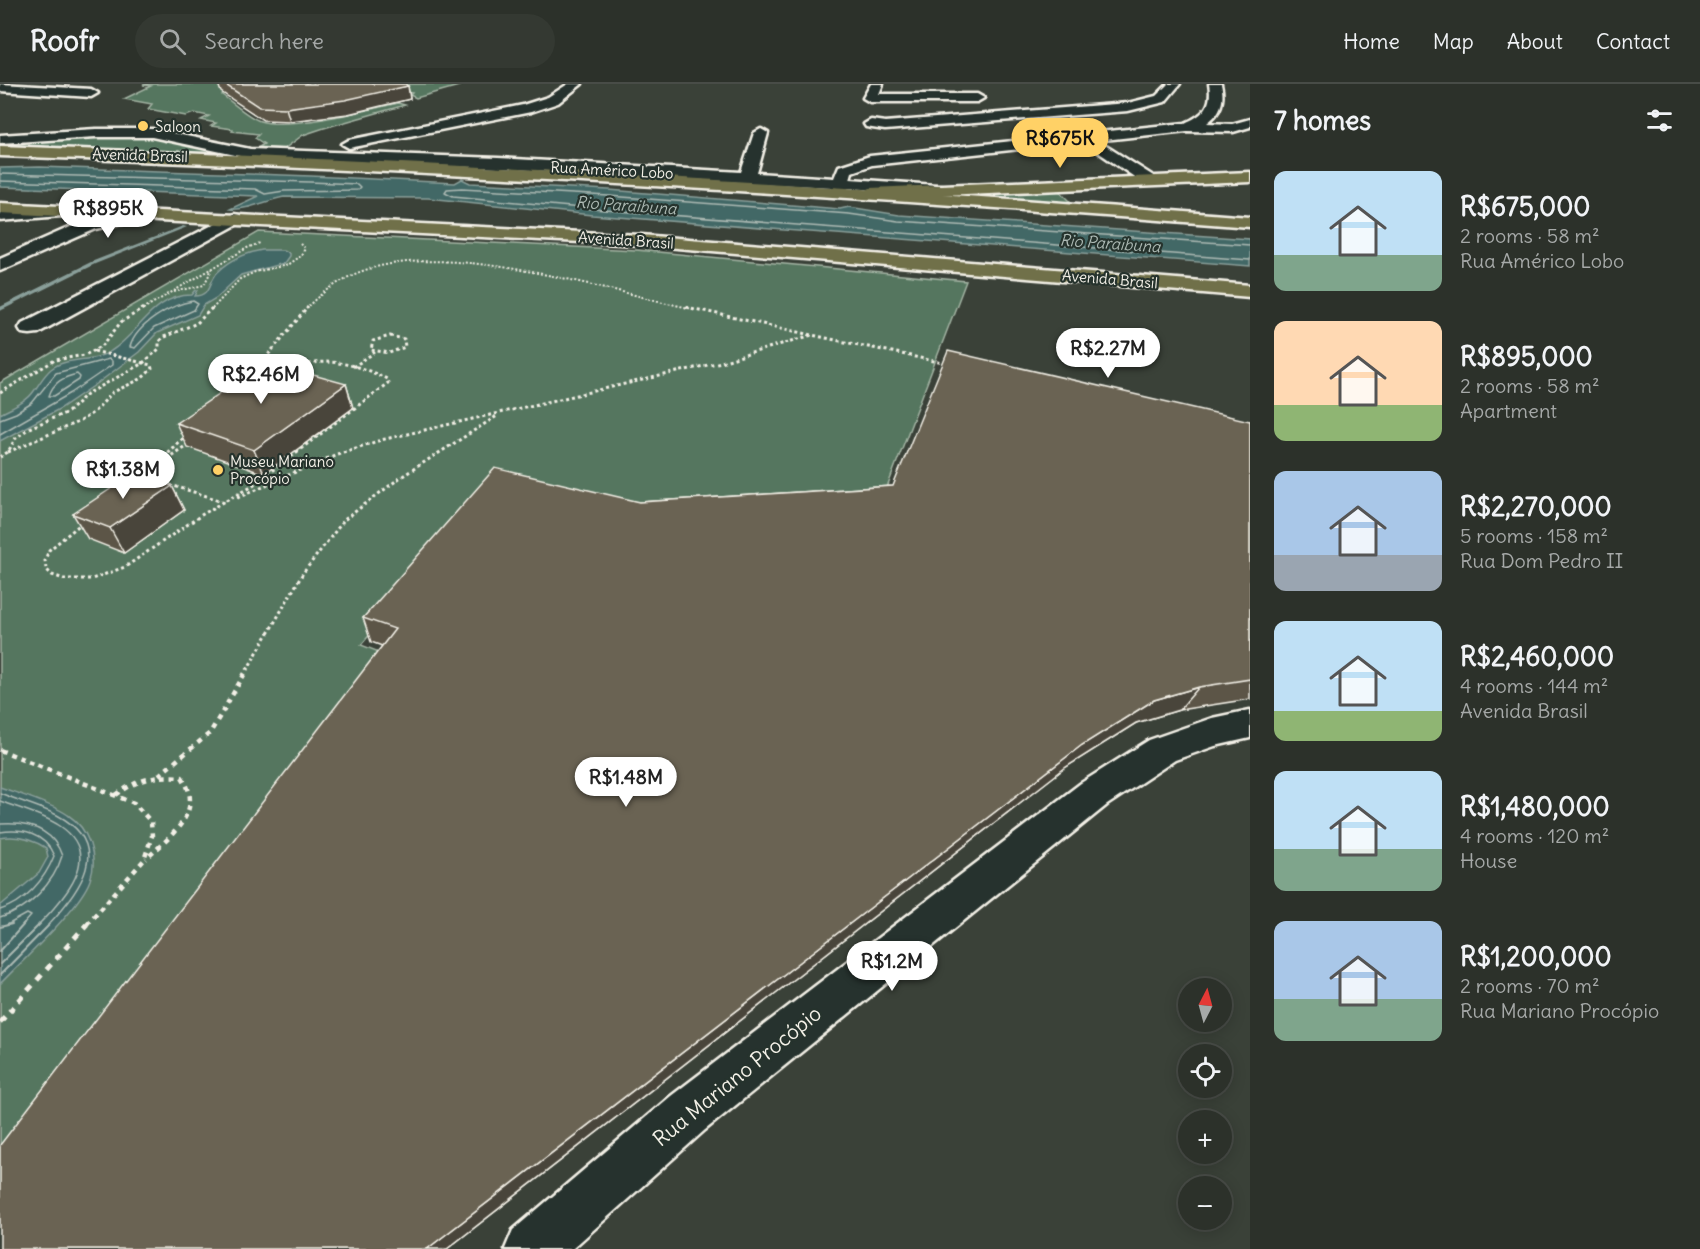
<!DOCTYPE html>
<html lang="en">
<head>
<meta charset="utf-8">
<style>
	:root { --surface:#2c312a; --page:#343932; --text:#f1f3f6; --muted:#a6a9a8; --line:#484c47; --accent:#ffd166 }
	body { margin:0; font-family:Delius,sans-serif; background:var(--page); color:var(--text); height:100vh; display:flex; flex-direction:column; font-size:22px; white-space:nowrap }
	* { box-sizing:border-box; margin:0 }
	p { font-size:20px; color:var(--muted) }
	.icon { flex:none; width:33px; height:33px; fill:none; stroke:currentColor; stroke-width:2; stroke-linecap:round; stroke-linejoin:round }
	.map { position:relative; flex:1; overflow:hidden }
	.details { display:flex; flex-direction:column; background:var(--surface); width:450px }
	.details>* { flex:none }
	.needle { width:39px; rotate:6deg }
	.tools { position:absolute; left:1178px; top:894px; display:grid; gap:12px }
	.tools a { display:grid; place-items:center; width:54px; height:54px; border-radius:50%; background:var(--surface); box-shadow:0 3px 15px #0003,0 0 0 2px var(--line); font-size:30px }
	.price { position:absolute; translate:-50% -51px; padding:0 14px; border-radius:21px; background:#fff; color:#222; font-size:20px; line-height:39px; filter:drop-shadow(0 2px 3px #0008) }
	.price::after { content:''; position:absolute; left:50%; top:36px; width:18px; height:14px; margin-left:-9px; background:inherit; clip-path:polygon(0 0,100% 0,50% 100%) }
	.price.current { background:var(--accent); color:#111 }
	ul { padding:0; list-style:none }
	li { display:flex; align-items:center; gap:18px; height:150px; padding:0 24px }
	li span { display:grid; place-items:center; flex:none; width:168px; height:120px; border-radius:12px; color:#555 }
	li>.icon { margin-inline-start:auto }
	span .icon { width:72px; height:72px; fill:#fffc; stroke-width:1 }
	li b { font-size:26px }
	h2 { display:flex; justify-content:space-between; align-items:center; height:72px; padding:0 24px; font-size:26px }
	header { display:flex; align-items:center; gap:36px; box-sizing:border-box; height:84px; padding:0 30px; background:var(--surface); border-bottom:2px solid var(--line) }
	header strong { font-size:28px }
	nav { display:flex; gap:33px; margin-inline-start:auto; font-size:21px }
	.search { width:420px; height:54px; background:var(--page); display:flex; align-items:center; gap:15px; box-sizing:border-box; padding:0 21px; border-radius:33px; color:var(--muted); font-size:22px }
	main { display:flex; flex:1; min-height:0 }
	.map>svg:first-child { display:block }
	.green { fill:#55765f; stroke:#a4b4a4; stroke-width:1.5 }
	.water { fill:#436866; stroke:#8a9f9a; stroke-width:1.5 }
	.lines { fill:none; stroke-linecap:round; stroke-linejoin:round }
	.shore-far1 { stroke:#adbab4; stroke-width:1.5 }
	.shore { stroke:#adbab4; stroke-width:2 }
	.stream { fill:#8a9f9a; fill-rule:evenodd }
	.minor-casing { stroke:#f4f1e8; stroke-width:5 }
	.major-casing { stroke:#f4f1e8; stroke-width:5 }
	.highway-casing { stroke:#f4f1e8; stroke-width:5 }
	.path-far3 { stroke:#f4f1e8; stroke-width:2; stroke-dasharray:2 2; stroke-linecap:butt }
	.path-far2 { stroke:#f4f1e8; stroke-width:3; stroke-dasharray:3 3; stroke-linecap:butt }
	.path-far1 { stroke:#f4f1e8; stroke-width:4.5; stroke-dasharray:5 5; stroke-linecap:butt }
	.path { stroke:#f4f1e8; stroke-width:5; stroke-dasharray:7 7; stroke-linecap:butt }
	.minor { fill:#26332d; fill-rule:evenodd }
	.major { fill:#70704a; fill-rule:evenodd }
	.highway { fill:#70704a; fill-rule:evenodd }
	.wall { fill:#5b5547; stroke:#f4f1e8; stroke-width:1.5 }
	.shaded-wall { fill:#4a453a; stroke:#f4f1e8; stroke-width:1.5 }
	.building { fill:#6a6353; stroke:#f4f1e8; stroke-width:1.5 }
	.poi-dot { fill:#ffd166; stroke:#26332d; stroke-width:2 }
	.labels { text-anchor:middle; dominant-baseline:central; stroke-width:4.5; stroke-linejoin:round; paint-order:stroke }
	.far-poi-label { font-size:15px; fill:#f4f1e8; stroke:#26332d; text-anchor:start }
	.far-street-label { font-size:15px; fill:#f4f1e8; stroke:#26332d }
	.far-water-label { font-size:16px; font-style:italic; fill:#adbab4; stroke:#26332d }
	.near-street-label { font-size:21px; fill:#f4f1e8; stroke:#26332d }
</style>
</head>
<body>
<header>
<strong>Roofr</strong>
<div class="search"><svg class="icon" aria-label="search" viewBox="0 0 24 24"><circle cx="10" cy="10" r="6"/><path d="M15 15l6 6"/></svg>Search here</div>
<nav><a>Home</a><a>Map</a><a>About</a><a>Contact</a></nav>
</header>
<main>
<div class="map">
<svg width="1250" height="1165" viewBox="0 0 1250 1165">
	<rect width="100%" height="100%" fill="#3a4138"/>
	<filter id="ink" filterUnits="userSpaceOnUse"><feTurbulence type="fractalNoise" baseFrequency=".0167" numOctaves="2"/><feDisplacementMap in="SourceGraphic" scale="12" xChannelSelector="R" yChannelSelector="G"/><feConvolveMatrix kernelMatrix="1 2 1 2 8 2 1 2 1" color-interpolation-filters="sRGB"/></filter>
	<g filter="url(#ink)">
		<path class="green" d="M146 0H249L234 4 222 11C232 18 249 34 260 37 288 46 368 26 398 19L405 21 324 44 303 51 284 65 259 63 264 60 255 54 259 50 232 47 233 45 211 42 216 39 201 36 209 32 194 29 186 32 148 25 152 20 124 15 151 2 143 1Z
			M396 0H466L416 14 410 11 412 9 402 7Z
			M140 50 250 71 0 62V57Z
			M1058 105 1075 122 932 111Z
			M259 148 636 166 966 197 880 422 639 438 495 405 361 561 392 573 0 1100V299Z"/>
		<path class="water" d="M40 83 311 92 455 99 462 95 470 99 609 106 840 125 849 123 899 131 1250 155V182L592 131 428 114 284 113C268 116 245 127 230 125L258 112 0 103V84Z
			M262 166H283L289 169V172L284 179 241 191 216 214 204 221 198 231 157 249 139 268 98 299 61 324 0 357V330C11 324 27 318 34 307 40 299 43 292 51 285 68 272 93 279 111 267 140 249 152 211 192 211L196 206H198L195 212C213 212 208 196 219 187 230 176 247 169 262 166Z
			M0 703C19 710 53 720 68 731 88 744 99 773 90 796 80 824 23 876 0 900V822L39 789 48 773 46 764C32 755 16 751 0 754Z"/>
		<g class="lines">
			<path class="shore-far1" d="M0 90 310 98 357 100 360 103 357 106 284 107 265 110 255 105 0 97
				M1250 161 898 137 849 130 609 112 462 104 447 105 445 108 453 112 592 125 1250 176
				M193 217 198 220 194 226 154 244 135 264 130 263C136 241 171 220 193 217Z
				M77 290 80 293 79 296 54 312H49C53 298 64 293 77 290Z
				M0 335 16 329 32 319 56 289 109 275 112 277V281L71 309 0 350
				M0 709C19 717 39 722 57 731 115 762 79 808 48 841
				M0 717C20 725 42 730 60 742 105 772 63 816 38 841
				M0 740C27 738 53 744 62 772 54 799 28 826 0 834
				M0 748C22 745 45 749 54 772 45 795 25 819 0 826
				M7 841 27 830 31 832 23 841"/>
			<path class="shore" d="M0 843 12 840
				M0 867 24 840
				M0 880 40 840
				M0 891 50 840"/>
			<path class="stream" d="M183 142 187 143 95 180 0 227V223L91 178Z"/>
			<defs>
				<path id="minor" d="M0 0 91 5 98 9 91 13 0 7Z
					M568 0H582L558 19 531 28 349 64 342 60 349 56 523 21 548 13Z
					M871 0H883L879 10H977L984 14 977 18H870L863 14Z
					M1168 0H1180L1165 18 1128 27 885 46 866 43 864 40 871 36 885 38 1128 19 1156 12Z
					M1209 0H1221C1225 17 1221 29 1207 39L1232 40 1250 35V43L1233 48 1187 47 872 81 852 88 850 95 950 102 952 105 944 110 848 104 845 109H833L832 103 754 99 752 103H740L739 98 498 84 279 75 272 79 152 53H96L0 59V51L96 45H152L250 65 498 74 741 88 754 49 761 45 768 49 757 89 834 94 839 82 870 72 1185 39C1204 31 1213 21 1209 0Z
					M1103 60 1158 95 1160 98 1158 101H1146L1098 68 1095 65 1098 62Z
					M67 122 73 123 76 127 73 131 0 137V127Z
					M134 126 140 127 143 131 140 135 96 145 0 187V174L84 137Z
					M234 130 240 131 243 135 240 139 38 249 30 250 22 249 19 244 22 239Z
					M1250 626V654L1215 662 1175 676 1107 721 705 1046 572 1165H505L513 1146 671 1012 1081 699 1149 656 1212 634Z"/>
				<path id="major" d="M1250 88V98L870 114 862 109 870 104Z"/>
				<path id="highway" d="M0 62C417 77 834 100 1250 133V143C834 110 417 86 0 72Z
					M0 119 641 151 1250 201V213L641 161 0 129Z"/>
			</defs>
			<use href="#minor" class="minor-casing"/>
			<use href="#major" class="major-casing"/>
			<use href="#highway" class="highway-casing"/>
			<path class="path-far3" d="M174 208 204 201 212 185
				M143 225 247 164 260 159
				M212 225 240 195 255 188 287 181 300 172 305 165 300 160
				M306 225C325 206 346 191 372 184 461 160 603 205 693 225"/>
			<path class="path-far2" d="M686 223 812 251
				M390 252 404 255 405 263 389 269 371 266 373 257Z
				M353 283 375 268
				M253 289 308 223
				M0 309 55 276 85 271 103 261 121 238 146 223
				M8 368 80 337 94 328 113 308 141 295 152 285 151 281 94 267
				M0 373 8 368 15 355 29 344 68 328 87 310 143 279 159 265V257L164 253 197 239 213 223
				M142 392 191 358
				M141 393 186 351
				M164 399 226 418
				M238 413 337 370 381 356 721 278 812 251 948 280
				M83 438 49 466 45 476 46 485 52 491 64 495H92L125 483 203 430 253 401 388 299 387 295C357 280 321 270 290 287
				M247 586 303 489 344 436 401 393 497 332"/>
			<path class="path-far1" d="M0 666 134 719 151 738 152 752 144 776 86 841
				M159 691 210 649 248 584
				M116 711C137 695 156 691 182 693 206 728 170 752 146 775"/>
			<path class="path" d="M0 938 87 840"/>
			<use href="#minor" class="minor"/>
			<use href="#major" class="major"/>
			<use href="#highway" class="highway"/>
		</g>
		<path class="wall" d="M218 0H405L408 2 410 15 348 30 290 37 263 36 221 8Z
			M346 300 353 324 264 390 187 363 176 339Z
			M1250 337V615L1179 626 1136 639 1066 683 447 1165H0L382 562 371 558 363 534 640 418 893 402Z
			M172 402 184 426 124 469 88 455 73 430Z"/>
		<path class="shaded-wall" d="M408 2 410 15 348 30 290 37 286 24Z
			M346 300 353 324 264 390 254 366Z
			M172 402 184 426 124 469 110 444Z
			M1199 603 1179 626 1136 639 1066 683 447 1165H427L1082 661 1154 616Z"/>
		<path class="building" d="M224 0H405L408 2 345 16 286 24 259 23Z
			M948 267 1250 337V595L1199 603 1154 616 1082 661 427 1165H0V1061L395 545 363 534 495 384 640 418 893 402Z
			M266 278 346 300 254 366 176 339Z
			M136 388 172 402 110 444 73 430Z"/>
	</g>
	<g class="poi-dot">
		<circle cx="143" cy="42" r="6"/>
		<circle cx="218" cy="386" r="6"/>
	</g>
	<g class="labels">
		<g class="far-poi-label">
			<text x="155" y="42">Saloon</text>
			<text x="230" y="377">Museu Mariano<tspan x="230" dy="17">Procópio</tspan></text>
		</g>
		<g class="far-street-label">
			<text transform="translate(140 71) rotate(2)">Avenida Brasil</text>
			<text transform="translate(612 86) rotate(3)">Rua Américo Lobo</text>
			<text transform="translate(626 156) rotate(4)">Avenida Brasil</text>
			<text transform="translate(1110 195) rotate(5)">Avenida Brasil</text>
		</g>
		<g class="far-water-label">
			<text transform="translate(626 121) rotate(4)">Rio Paraibuna</text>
			<text transform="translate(1110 159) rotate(4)">Rio Paraibuna</text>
		</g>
		<g class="near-street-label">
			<text transform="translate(737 992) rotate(-39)">Rua Mariano Procópio</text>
		</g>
	</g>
</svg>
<div class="tools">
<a><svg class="needle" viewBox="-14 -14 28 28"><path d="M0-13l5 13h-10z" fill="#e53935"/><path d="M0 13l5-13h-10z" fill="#a6a9a8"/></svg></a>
<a><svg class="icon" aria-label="locate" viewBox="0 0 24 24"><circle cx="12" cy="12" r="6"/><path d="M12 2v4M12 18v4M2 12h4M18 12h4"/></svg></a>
<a>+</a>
<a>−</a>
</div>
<b class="price current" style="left:1060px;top:85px">R$675K</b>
<b class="price" style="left:108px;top:155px">R$895K</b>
<b class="price" style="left:1108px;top:295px">R$2.27M</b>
<b class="price" style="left:261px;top:321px">R$2.46M</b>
<b class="price" style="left:123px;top:416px">R$1.38M</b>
<b class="price" style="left:626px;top:724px">R$1.48M</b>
<b class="price" style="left:892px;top:908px">R$1.2M</b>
</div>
<section class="details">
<h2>7 homes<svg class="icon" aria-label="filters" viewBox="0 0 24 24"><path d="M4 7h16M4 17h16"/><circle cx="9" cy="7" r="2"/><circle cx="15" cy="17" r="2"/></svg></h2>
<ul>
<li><span style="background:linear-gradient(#bfe0f5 70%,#7fa58c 0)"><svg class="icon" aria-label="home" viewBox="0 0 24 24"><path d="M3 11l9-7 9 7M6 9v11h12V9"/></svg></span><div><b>R$675,000</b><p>2 rooms · 58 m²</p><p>Rua Américo Lobo</p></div></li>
<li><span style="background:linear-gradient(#ffd9b3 70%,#8fb573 0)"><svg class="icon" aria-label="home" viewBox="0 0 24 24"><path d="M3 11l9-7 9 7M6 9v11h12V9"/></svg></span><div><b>R$895,000</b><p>2 rooms · 58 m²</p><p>Apartment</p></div></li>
<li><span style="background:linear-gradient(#a9c7e8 70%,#9aa5b1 0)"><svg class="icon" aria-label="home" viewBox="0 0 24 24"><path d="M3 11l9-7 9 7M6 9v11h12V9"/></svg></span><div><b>R$2,270,000</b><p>5 rooms · 158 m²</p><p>Rua Dom Pedro II</p></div></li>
<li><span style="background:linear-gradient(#bfe0f5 75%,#8fb573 0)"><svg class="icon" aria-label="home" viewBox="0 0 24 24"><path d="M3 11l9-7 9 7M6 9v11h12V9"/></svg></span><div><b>R$2,460,000</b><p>4 rooms · 144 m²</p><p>Avenida Brasil</p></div></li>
<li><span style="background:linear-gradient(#bfe0f5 65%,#7fa58c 0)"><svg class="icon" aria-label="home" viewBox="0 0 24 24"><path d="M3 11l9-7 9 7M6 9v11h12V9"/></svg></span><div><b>R$1,480,000</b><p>4 rooms · 120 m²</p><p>House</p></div></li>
<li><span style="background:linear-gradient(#a9c7e8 65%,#7fa58c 0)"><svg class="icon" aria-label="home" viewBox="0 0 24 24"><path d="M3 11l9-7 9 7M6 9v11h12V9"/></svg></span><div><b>R$1,200,000</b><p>2 rooms · 70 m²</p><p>Rua Mariano Procópio</p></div></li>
</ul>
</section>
</main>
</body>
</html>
